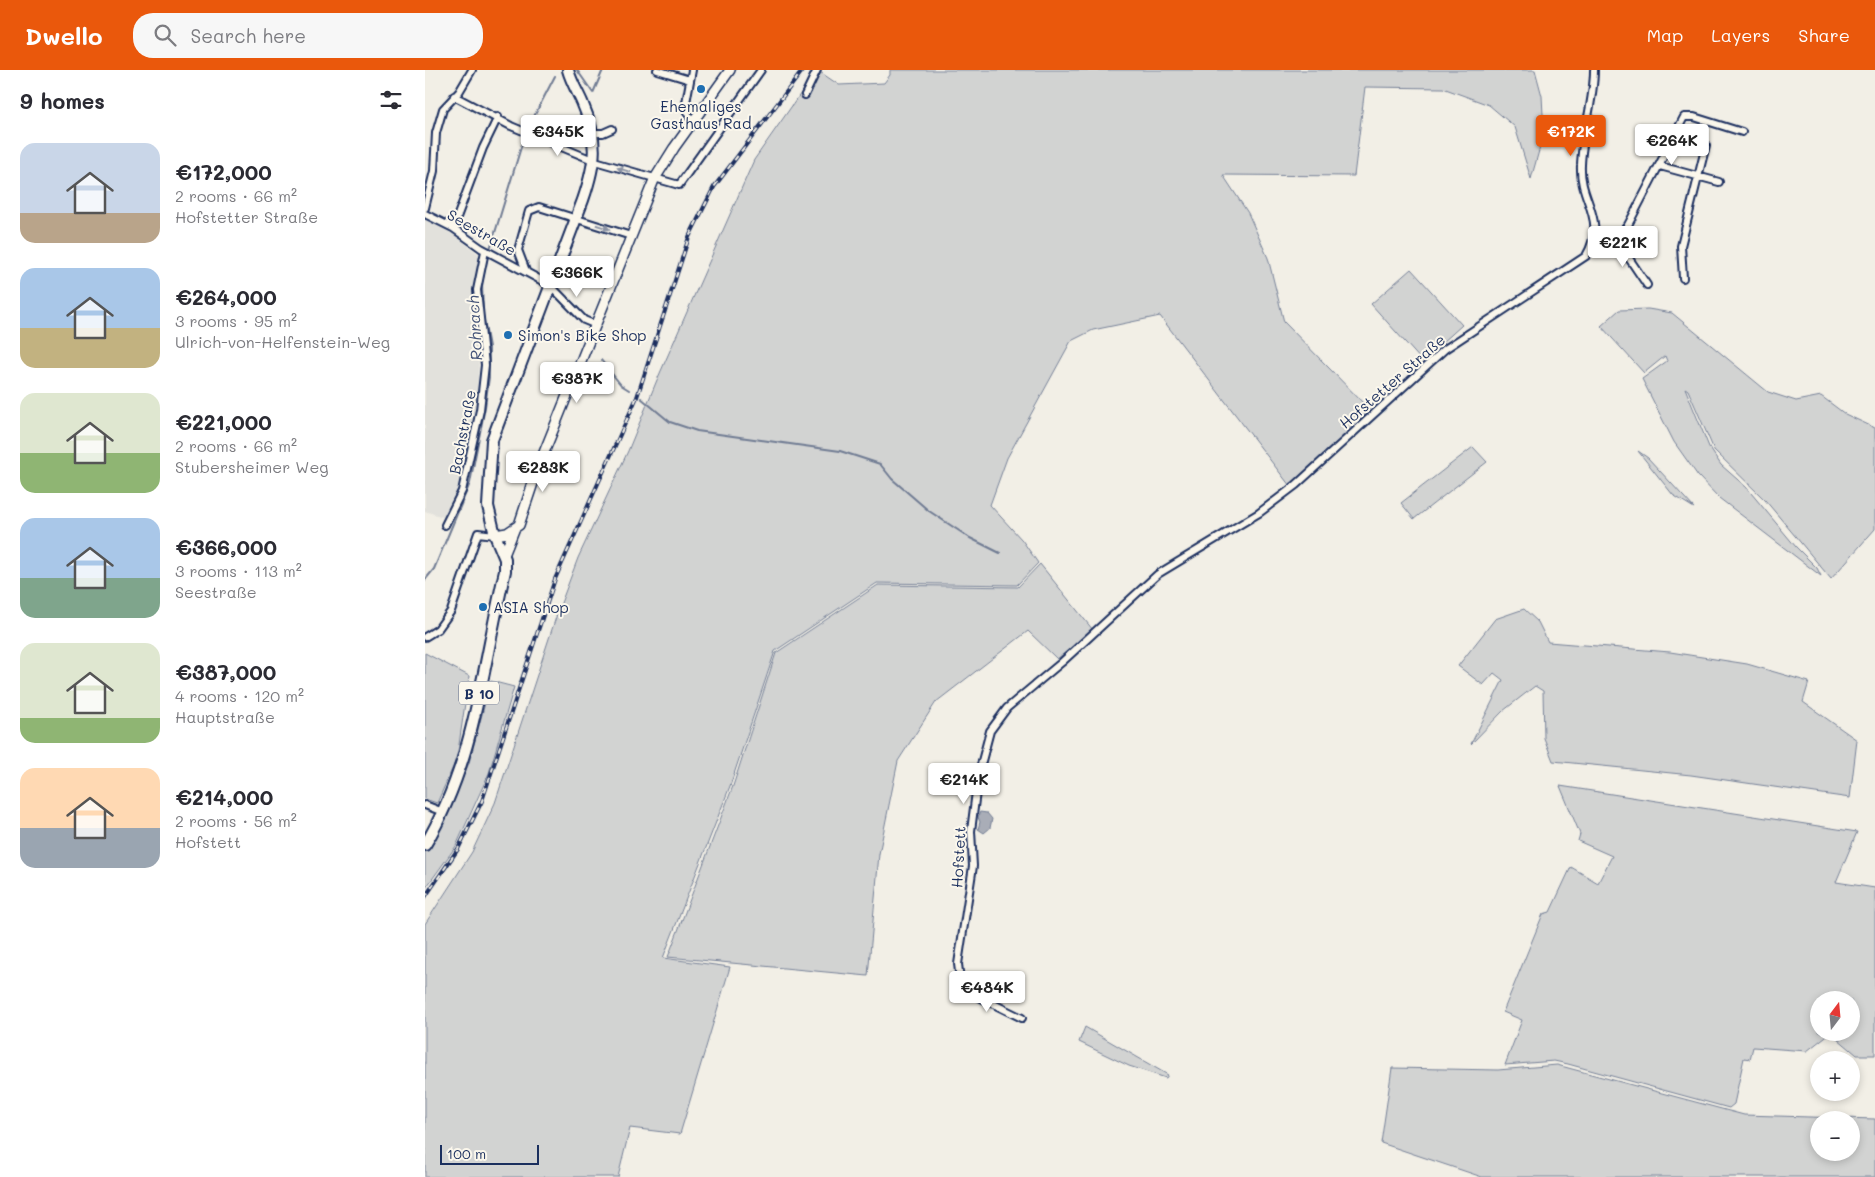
<!DOCTYPE html>
<html lang="en">
<head>
<meta charset="utf-8">
<style>
	:root { --surface:#fff; --page:#f7f7f7; --text:#2b2b33; --muted:#7c7c81; --accent:#ea580c }
	body { margin:0; font-family:Mali,sans-serif; background:var(--page); color:var(--text); height:100vh; display:flex; flex-direction:column; font-size:19px; white-space:nowrap }
	* { box-sizing:border-box; margin:0 }
	p { font-size:16px; color:var(--muted) }
	.icon { flex:none; width:28px; height:28px; fill:none; stroke:currentColor; stroke-width:2; stroke-linecap:round; stroke-linejoin:round }
	.map { position:relative; flex:1; overflow:hidden }
	.panel { display:flex; flex-direction:column; background:var(--surface); width:425px }
	.panel>* { flex:none }
	.needle { width:32px; rotate:16deg }
	.buttons { position:absolute; left:1385px; top:921px; display:grid; gap:10px }
	.buttons a { display:grid; place-items:center; width:50px; height:50px; border-radius:50%; background:var(--surface); box-shadow:0 2px 8px #0003; font-size:25px }
	.scale { position:absolute; left:15px; bottom:12px; width:99px; box-sizing:border-box; padding-left:5px; border:2px solid #1b2f5e; border-top:0; font-size:14px; line-height:18px; white-space:nowrap; color:#1b2f5e; -webkit-text-stroke:4px #fbf7ec; paint-order:stroke }
	.price { position:absolute; translate:-50% -42px; padding:0 11px; border-radius:5px; background:#fff; color:#222; font-size:16px; line-height:32px; filter:drop-shadow(0 1px 2px #0008) }
	.price::after { content:''; position:absolute; left:50%; top:30px; width:15px; height:11px; margin-left:-8px; background:inherit; clip-path:polygon(0 0,100% 0,50% 100%) }
	.price.selected { background:var(--accent); color:#fff }
	ul { padding:0; list-style:none }
	li { display:flex; align-items:center; gap:15px; height:125px; padding:0 20px }
	li span { display:grid; place-items:center; flex:none; width:140px; height:100px; border-radius:15px; color:#555 }
	li>.icon { margin-inline-start:auto }
	span .icon { width:60px; height:60px; fill:#fffc; stroke-width:1 }
	li b { font-size:21px }
	h2 { display:flex; justify-content:space-between; align-items:center; height:60px; padding:0 20px; font-size:21px }
	header { display:flex; align-items:center; gap:30px; box-sizing:border-box; height:70px; padding:0 25px; background:var(--accent); color:#fff }
	header strong { font-size:24px }
	nav { display:flex; gap:28px; margin-inline-start:auto; font-size:18px }
	.search { width:350px; height:45px; background:var(--page); display:flex; align-items:center; gap:12px; box-sizing:border-box; padding:0 18px; border-radius:20px; color:var(--muted); font-size:19px }
	main { display:flex; flex:1; min-height:0 }
	.map>svg:first-child { display:block }
	.built { fill:#e2e1dc }
	.green { fill:#d2d3d2; stroke:#768198; fill-rule:evenodd }
	.water { fill:#a9adb7; stroke:#707b93 }
	.lines { fill:none; stroke-linecap:round; stroke-linejoin:round }
	.stream { stroke:#707b93; stroke-width:2 }
	.street-casing { stroke:#1b2f5e; stroke-width:10 }
	.secondary-casing { stroke:#1b2f5e; stroke-width:12 }
	.primary-casing { stroke:#1b2f5e; stroke-width:14 }
	.street { stroke:#fbf7ec; stroke-width:6 }
	.secondary { stroke:#fbf7ec; stroke-width:9 }
	.primary { stroke:#fbf7ec; stroke-width:10 }
	.rail-casing { stroke:#1b2f5e; stroke-width:4 }
	.rail { stroke:#fbf7ec; stroke-width:2; stroke-dasharray:5.5; stroke-linecap:butt }
	.oneway { fill:#8b93a5 }
	.poi-dot { fill:#1f6fb2; stroke:#fbf7ec; stroke-width:2 }
	.labels { text-anchor:middle; dominant-baseline:central; stroke-width:4; stroke-linejoin:round; paint-order:stroke }
	.shield { fill:#fbf7ec; stroke:#5e6b89; stroke-width:1 }
	.shield-label { font-size:14px; font-weight:bold; fill:#1b2f5e }
	.poi-label { font-size:15px; fill:#1b2f5e; stroke:#fbf7ec; text-anchor:start }
	.street-label { font-size:15px; fill:#1b2f5e; stroke:#fbf7ec }
	.water-label { font-size:16px; font-style:italic; fill:#465579; stroke:#fbf7ec }
</style>
</head>
<body>
<header>
<strong>Dwello</strong>
<div class="search"><svg class="icon" aria-label="search" viewBox="0 0 24 24"><circle cx="10" cy="10" r="6"/><path d="M15 15l6 6"/></svg>Search here</div>
<nav><a>Map</a><a>Layers</a><a>Share</a></nav>
</header>
<main>
<section class="panel">
<h2>9 homes<svg class="icon" aria-label="filters" viewBox="0 0 24 24"><path d="M4 7h16M4 17h16"/><circle cx="9" cy="7" r="2"/><circle cx="15" cy="17" r="2"/></svg></h2>
<ul>
<li><span style="background:linear-gradient(#c9d6e8 70%,#b9a48a 0)"><svg class="icon" aria-label="home" viewBox="0 0 24 24"><path d="M3 11l9-7 9 7M6 9v11h12V9"/></svg></span><div><b>€172,000</b><p>2 rooms · 66 m²</p><p>Hofstetter Straße</p></div></li>
<li><span style="background:linear-gradient(#a9c7e8 60%,#c2b280 0)"><svg class="icon" aria-label="home" viewBox="0 0 24 24"><path d="M3 11l9-7 9 7M6 9v11h12V9"/></svg></span><div><b>€264,000</b><p>3 rooms · 95 m²</p><p>Ulrich-von-Helfenstein-Weg</p></div></li>
<li><span style="background:linear-gradient(#dfe7d0 60%,#8fb573 0)"><svg class="icon" aria-label="home" viewBox="0 0 24 24"><path d="M3 11l9-7 9 7M6 9v11h12V9"/></svg></span><div><b>€221,000</b><p>2 rooms · 66 m²</p><p>Stubersheimer Weg</p></div></li>
<li><span style="background:linear-gradient(#a9c7e8 60%,#7fa58c 0)"><svg class="icon" aria-label="home" viewBox="0 0 24 24"><path d="M3 11l9-7 9 7M6 9v11h12V9"/></svg></span><div><b>€366,000</b><p>3 rooms · 113 m²</p><p>Seestraße</p></div></li>
<li><span style="background:linear-gradient(#dfe7d0 75%,#8fb573 0)"><svg class="icon" aria-label="home" viewBox="0 0 24 24"><path d="M3 11l9-7 9 7M6 9v11h12V9"/></svg></span><div><b>€387,000</b><p>4 rooms · 120 m²</p><p>Hauptstraße</p></div></li>
<li><span style="background:linear-gradient(#ffd9b3 60%,#9aa5b1 0)"><svg class="icon" aria-label="home" viewBox="0 0 24 24"><path d="M3 11l9-7 9 7M6 9v11h12V9"/></svg></span><div><b>€214,000</b><p>2 rooms · 56 m²</p><p>Hofstett</p></div></li>
</ul>
</section>
<div class="map">
<svg width="1450" height="1107" viewBox="0 0 1450 1107">
	<rect width="100%" height="100%" fill="#f2efe6"/>
	<filter id="ink" filterUnits="userSpaceOnUse"><feTurbulence type="fractalNoise" baseFrequency=".02" numOctaves="2"/><feDisplacementMap in="SourceGraphic" scale="10" xChannelSelector="R" yChannelSelector="G"/><feConvolveMatrix kernelMatrix="1 2 1 2 8 2 1 2 1" color-interpolation-filters="sRGB"/></filter>
	<g filter="url(#ink)">
		<path class="built" d="M0 149 29 165 56 186 50 223 54 261 53 337 34 418 21 448 0 441Z"/>
		<path class="green" d="M392 0 414 15 459 13 465 5V0H1110L1117 26 1119 63 1106 109 1090 57 1064 35 1018 18 940 17 929 106 798 105 823 143 843 188 859 252 945 340 886 400 865 416 735 246 668 260 646 271 582 388 565 435 597 470 613 493 592 515 452 513 350 581 305 716 238 888 305 897 255 1064 205 1058 193 1107H0V854L47 782 70 733 133 541 153 488 203 381 232 310 329 90Z
			M986 199 1037 255 997 291 946 234Z
			M1223 239 1247 243 1343 322 1371 331 1396 326 1420 344 1450 358V459L1406 509 1340 430 1289 380 1263 320 1260 318 1284 377 1296 395 1321 417 1371 477 1392 498 1396 506 1294 428 1273 406 1249 372 1217 309 1242 291 1240 286 1219 303 1176 256 1194 240Z
			M1048 377 1062 392 989 449 976 433Z
			M1213 381 1223 388 1269 438 1248 425Z
			M615 494 668 560 632 589 603 561 511 632 473 691 454 784 443 906 243 887 308 716 351 583 453 515 593 517Z
			M1099 539 1113 552 1123 572 1245 582 1322 594 1384 612 1378 632 1432 670 1425 728 1266 705 1128 691 1119 668 1118 621 1110 616 1078 641 1046 674 1078 610 1069 603 1058 615 1033 596 1070 549Z
			M0 583 44 606 32 688 12 733 0 729Z
			M66 611 89 617 64 703 31 776 0 819V782L13 764 44 693Z
			M1135 716 1432 762 1411 812 1450 818V985H1432L1406 963 1426 962V930H1394V962L1405 963 1382 981 1328 977 1325 989 1319 988 1309 1034 1304 1038 1143 994 1129 991 1080 995 1097 950 1078 942 1118 844 1125 842 1146 797 1173 813 1187 786 1153 771 1155 764Z
			M660 957 743 1005 741 1008 704 996 654 972Z
			M1132 995 1319 1045 1450 1049V1107H1057L956 1073 967 998 1073 1000ZM1394 1050H1426V1082H1394Z"/>
		<path class="water" d="M555 742 562 743 567 749 565 758 559 763 553 759 555 752 553 747Z"/>
		<g class="lines">
			<path class="stream" d="M152 0 168 23 178 0
				M102 60 130 6
				M176 290 196 315 204 320
				M216 328 245 352 272 361 415 381 455 394 467 409 504 441 545 468 575 483
				M0 510 9 499 45 413 60 337 64 307V277L58 245 57 213 62 189 100 64"/>
			<defs>
				<path id="street" d="M232 0 265 10
					M267 0 260 38 267 52
					M380 25 392 0
					M29 26 86 56 170 91 254 115 336 0
					M168 63H178L187 59
					M1235 96 1294 112
					M0 138 9 101 11 63 18 39 34 22 47 0
					M0 144 28 158 56 178 125 215 159 250 171 255
					M28 158 58 78 73 47
					M1191 169 1222 215
					M1168 173 1191 169 1203 155 1259 47H1269L1317 62
					M101 201 93 180 104 141 114 137 206 166
					M1258 208 1256 176 1281 75
					M20 455 37 421 55 340 60 295 52 220 60 181
					M0 567 13 559 26 541 53 463 70 465
					M0 735 18 742
					M597 948 536 918 533 894 548 796 546 761 553 706 565 661 582 638 637 592 733 504 834 443 871 415 1020 279 1161 186C1183 147 1154 132 1156 95 1157 63 1169 32 1169 0"/>
				<path id="secondary" d="M70 465 82 463 94 455 114 395 229 110 249 78 305 0
					M79 485 89 460"/>
				<path id="primary" d="M0 775C50 692 58 594 80 501V489L70 465 63 436 67 370 158 130C171 92 174 71 157 32 152 21 146 11 143 0"/>
			</defs>
			<use href="#street" class="street-casing"/>
			<use href="#secondary" class="secondary-casing"/>
			<use href="#primary" class="primary-casing"/>
			<use href="#street" class="street"/>
			<use href="#secondary" class="secondary"/>
			<use href="#primary" class="primary"/>
			<defs>
				<path id="rail" d="M0 827 33 779 57 731 130 509 212 327 264 167 289 117 378 0"/>
			</defs>
			<use href="#rail" class="rail-casing"/>
			<use href="#rail" class="rail"/>
		</g>
		<defs><path id="oneway-solid" d="M-6-.8H1V-3.2L6.5 0L1 3.2V.8H-6Z" transform="scale(1.25)"/></defs>
		<g class="oneway">
			<use href="#oneway-solid" transform="translate(199 100) rotate(-163)"/>
			<use href="#oneway-solid" transform="translate(178 157) rotate(17)"/>
		</g>
	</g>
	<g class="poi-dot">
		<circle cx="276" cy="19" r="5"/>
		<circle cx="83" cy="265" r="5"/>
		<circle cx="58" cy="537" r="5"/>
	</g>
	<g class="labels">
		<rect class="shield" x="34" y="611.5" width="40" height="23" rx="4"/>
		<g class="shield-label">
			<text x="54" y="623">B 10</text>
		</g>
		<g class="poi-label">
			<text x="276" y="36" text-anchor="middle">Ehemaliges<tspan x="276" dy="17">Gasthaus Rad</tspan></text>
			<text x="93" y="265">Simon's Bike Shop</text>
			<text x="68" y="537">ASIA Shop</text>
		</g>
		<g class="street-label">
			<text transform="translate(57 162) rotate(30)">Seestraße</text>
			<text transform="translate(967 311) rotate(-41)">Hofstetter Straße</text>
			<text transform="translate(37 362) rotate(-79)">Bachstraße</text>
			<text transform="translate(533 787) rotate(-87)">Hofstett</text>
		</g>
		<g class="water-label">
			<text transform="translate(49 258) rotate(-93)">Rohrach</text>
		</g>
	</g>
</svg>
<div class="buttons">
<a><svg class="needle" viewBox="-14 -14 28 28"><path d="M0-13l5 13h-10z" fill="#e53935"/><path d="M0 13l5-13h-10z" fill="#7c7c81"/></svg></a>
<a>+</a>
<a>−</a>
</div>
<div class="scale">100 m</div>
<b class="price" style="left:133px;top:87px">€345K</b>
<b class="price selected" style="left:1146px;top:87px">€172K</b>
<b class="price" style="left:1247px;top:96px">€264K</b>
<b class="price" style="left:1198px;top:198px">€221K</b>
<b class="price" style="left:152px;top:228px">€366K</b>
<b class="price" style="left:152px;top:334px">€387K</b>
<b class="price" style="left:118px;top:423px">€283K</b>
<b class="price" style="left:539px;top:735px">€214K</b>
<b class="price" style="left:562px;top:943px">€484K</b>
</div>
</main>
</body>
</html>
